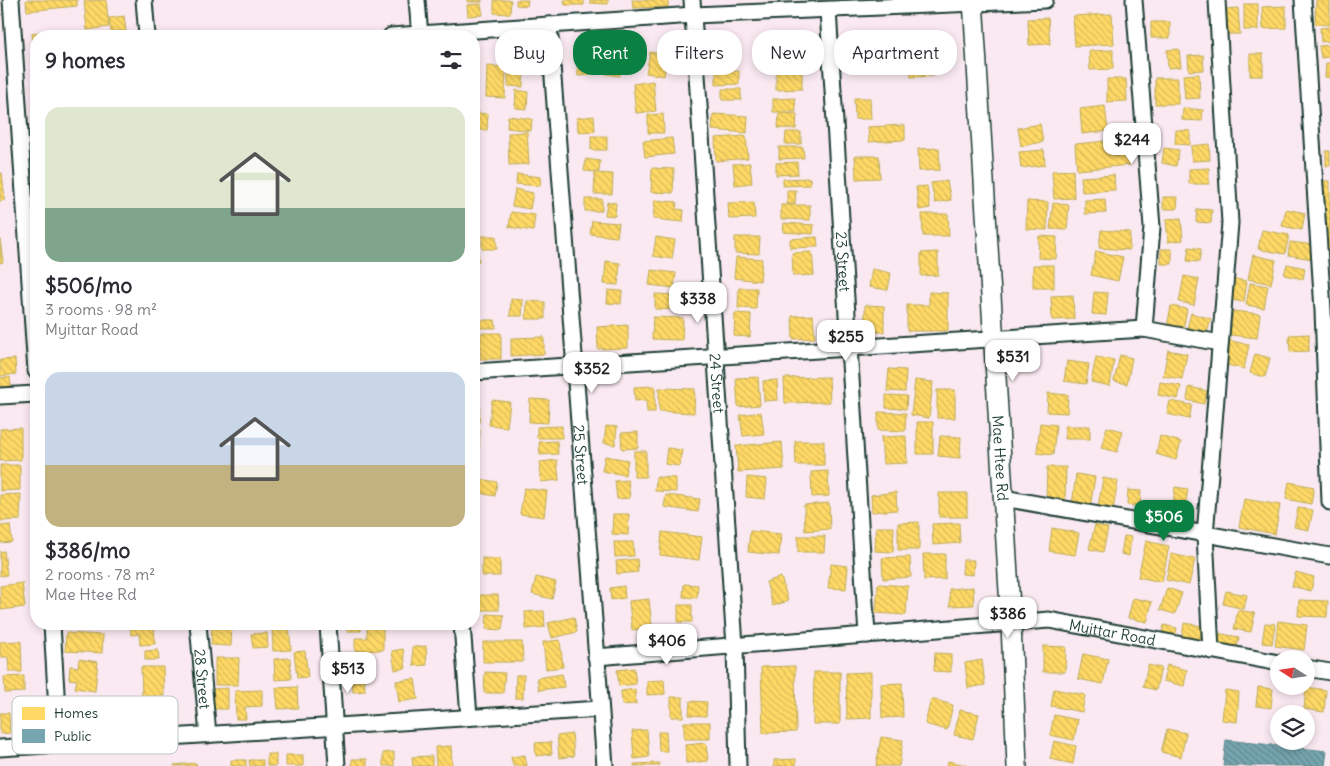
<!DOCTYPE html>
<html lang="en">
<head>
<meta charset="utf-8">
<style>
	:root { --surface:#fff; --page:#f7f7f7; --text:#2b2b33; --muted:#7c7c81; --accent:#0b8043 }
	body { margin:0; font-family:Delius,sans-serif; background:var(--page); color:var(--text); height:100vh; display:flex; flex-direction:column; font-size:19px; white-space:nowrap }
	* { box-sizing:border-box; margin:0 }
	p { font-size:16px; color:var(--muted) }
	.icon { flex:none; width:28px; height:28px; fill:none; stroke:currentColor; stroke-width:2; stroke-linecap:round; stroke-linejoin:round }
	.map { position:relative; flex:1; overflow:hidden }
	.sheet { position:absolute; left:30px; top:30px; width:450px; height:600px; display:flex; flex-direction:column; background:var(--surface); border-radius:20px; box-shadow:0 2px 8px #0003 }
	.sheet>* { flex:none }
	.banner { position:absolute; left:495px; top:30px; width:475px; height:45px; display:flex; gap:10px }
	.needle { width:32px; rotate:282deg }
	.buttons { position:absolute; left:1270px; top:650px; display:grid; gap:10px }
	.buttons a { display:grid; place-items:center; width:45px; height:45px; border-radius:50%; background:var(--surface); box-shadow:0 2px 8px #0003; font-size:25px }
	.price { position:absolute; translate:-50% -42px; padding:0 11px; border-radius:10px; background:#fff; color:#222; font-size:16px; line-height:32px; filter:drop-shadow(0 1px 2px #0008) }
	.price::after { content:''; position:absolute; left:50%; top:30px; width:15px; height:11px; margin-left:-8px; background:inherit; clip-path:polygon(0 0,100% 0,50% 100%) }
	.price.on { background:var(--accent); color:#fff }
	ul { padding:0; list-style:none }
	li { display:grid; align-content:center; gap:10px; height:265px; padding:0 15px }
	li span { display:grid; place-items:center; height:155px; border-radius:15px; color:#555 }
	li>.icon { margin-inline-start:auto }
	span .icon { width:90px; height:90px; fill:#fffc; stroke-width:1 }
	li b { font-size:21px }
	h2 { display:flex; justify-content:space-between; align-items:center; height:60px; padding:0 15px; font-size:21px }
	.chip { padding:0 18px; border-radius:20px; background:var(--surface); box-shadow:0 2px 8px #0003; font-size:18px; line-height:45px }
	.chip.on { background:var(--accent); color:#fff }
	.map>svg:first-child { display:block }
	.homes { fill:url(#homes-back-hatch); stroke:#bcaa57 }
	.public { fill:url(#public-back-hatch); stroke:#5c868a }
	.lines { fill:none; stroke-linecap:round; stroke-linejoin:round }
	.minor-casing { stroke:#1f3d34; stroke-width:19 }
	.tertiary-casing { stroke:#1f3d34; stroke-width:22 }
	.minor { stroke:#fff; stroke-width:15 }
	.tertiary { stroke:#fff; stroke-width:19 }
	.labels { text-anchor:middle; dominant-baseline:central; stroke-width:5; stroke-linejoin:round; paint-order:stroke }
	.street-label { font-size:15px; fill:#1f3d34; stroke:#fff }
	.key { fill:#fff; stroke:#bcc5c2; stroke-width:1 }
	.key-label { font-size:14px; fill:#1f3d34 }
</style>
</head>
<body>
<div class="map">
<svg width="1330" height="766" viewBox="0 0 1330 766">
	<defs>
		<pattern id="homes-back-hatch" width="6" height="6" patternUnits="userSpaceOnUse" patternTransform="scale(1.25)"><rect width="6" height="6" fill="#ffd966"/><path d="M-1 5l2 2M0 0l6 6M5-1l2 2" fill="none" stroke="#dabb59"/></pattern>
		<pattern id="public-back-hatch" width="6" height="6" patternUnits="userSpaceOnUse" patternTransform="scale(1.25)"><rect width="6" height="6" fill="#76a5af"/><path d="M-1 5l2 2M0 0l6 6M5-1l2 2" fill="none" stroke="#60888f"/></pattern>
	</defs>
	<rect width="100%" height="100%" fill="#fae9f1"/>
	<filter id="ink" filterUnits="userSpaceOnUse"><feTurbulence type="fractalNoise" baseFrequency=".02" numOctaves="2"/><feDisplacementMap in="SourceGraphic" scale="10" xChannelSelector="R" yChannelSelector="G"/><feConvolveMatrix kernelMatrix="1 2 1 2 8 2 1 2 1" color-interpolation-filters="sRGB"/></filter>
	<g filter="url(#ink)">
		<path class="homes" d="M26 0H77V6L27 11Z
			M106 0 109 27 87 30 84 1Z
			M467 0H482V2H467Z
			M494 0H511L510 14 494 13Z
			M516 0H528L527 6 516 5Z
			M564 0H584V5H565Z
			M590 0H608V4L590 3Z
			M632 0H668V7L633 8Z
			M1316 0H1330V25L1315 24Z
			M481 4 483 15 468 16 467 5Z
			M1244 4H1258V30H1244Z
			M1286 6V28L1263 29 1262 7Z
			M1238 8 1240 34H1226L1225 9Z
			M1112 14 1114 44 1075 46 1073 16Z
			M124 16 126 31 111 32 109 18Z
			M1048 18 1050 44 1029 45 1028 19Z
			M1151 22H1170V38H1151Z
			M1330 27V41L1321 42 1320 28Z
			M60 30 61 36H36V51L34 52 32 33Z
			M860 41H880V67L861 68Z
			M802 42V59L782 60 781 43Z
			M932 42 934 76 911 77 909 44Z
			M1330 45V57L1321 58 1319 46Z
			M1179 49 1181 67 1168 68 1167 50Z
			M1113 50V69L1090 70 1089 51Z
			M650 52 667 55 664 76 646 73Z
			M720 52H736V67H721Z
			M1250 54H1263V76H1250Z
			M1203 55 1204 70 1189 71 1188 56Z
			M608 59 621 60 620 76 606 74Z
			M589 60 590 75 578 76 577 61Z
			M1326 63H1330V78L1325 77Z
			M508 64H524L523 87 508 86Z
			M487 66 506 67 505 98 486 97Z
			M776 69H802V89L776 90Z
			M739 71V84L716 85V72Z
			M1199 74 1200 98 1185 99 1183 75Z
			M1155 78H1178V104H1155Z
			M1107 79H1126L1127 101 1107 102Z
			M653 81 656 111 636 113 633 84Z
			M722 89H741V100H722Z
			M516 90 528 92 527 109 515 108Z
			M795 98 796 112H773V99Z
			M854 98H870L871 119H855Z
			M1105 106 1108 131 1082 134 1080 109Z
			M1183 108 1203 110 1202 121 1182 120Z
			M476 113 488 114 487 130H475Z
			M779 113 797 114 796 129 778 128Z
			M663 114 664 133H648V115Z
			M713 114 748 116 747 133 712 130Z
			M508 116 532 119 531 131 507 128Z
			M594 116 595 131 578 132 577 118Z
			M1040 124 1043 142 1021 146 1018 128Z
			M905 125V140L869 142 868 127Z
			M1176 130 1190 131V145L1175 144Z
			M476 132 479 144 474 146V133Z
			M527 132 529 164 509 165 508 133Z
			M786 132H801V144H785Z
			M591 136H607V150H591Z
			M746 136 748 158 716 161 715 138Z
			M672 138 674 154 645 157 643 141Z
			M1127 139 1130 165 1077 170 1075 144Z
			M1209 144 1210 160 1192 161 1191 146Z
			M779 147H803L804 158 779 159Z
			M939 148 940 170 919 171 918 149Z
			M1164 148 1179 150 1176 166 1162 163Z
			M1044 150 1045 165 1021 168 1019 152Z
			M1326 151H1330V166H1326Z
			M855 156H879L880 178 856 179Z
			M586 159 600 161 599 172 584 171Z
			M797 162 798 174 776 175V163Z
			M750 163 752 183 735 185 733 164Z
			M652 168 674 169 673 193 651 192Z
			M1209 168V184H1189V169Z
			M1073 170 1074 198 1054 199 1052 171Z
			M0 173H2L5 200 0 201Z
			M595 173 613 174 612 194H594Z
			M517 174 541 177 540 186 516 184Z
			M1114 175 1115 190 1082 192 1081 177Z
			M810 178V185L783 186V179Z
			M947 181 951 200 935 203 931 183Z
			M1323 181H1330V259H1325Z
			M927 186 930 208 919 210 916 187Z
			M515 189 533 193 530 209 512 206Z
			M787 190H796L795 204H787Z
			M1163 197H1178L1177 209H1163Z
			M585 199H602V211H585Z
			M1105 199 1106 213 1085 214V200Z
			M655 200 677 202 676 209 684 210 683 222 653 219Z
			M1027 201 1048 202 1047 230 1026 229Z
			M607 202 616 203 615 216 605 215Z
			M754 202 755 218 729 219 728 203Z
			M1053 203 1069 205 1067 230 1050 229Z
			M781 205H810V220L781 219Z
			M1197 209 1212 210 1211 223 1196 222Z
			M1286 209 1305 213 1302 230 1282 226Z
			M511 212 535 215 533 231 509 227Z
			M922 214H948L949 236H923Z
			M1181 218 1183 240 1168 242 1166 219Z
			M592 221 619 223 617 237 590 234Z
			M784 223 814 225 813 234 783 232Z
			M1101 230 1130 232 1129 250 1099 248Z
			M1262 230 1289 235 1285 254 1258 249Z
			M482 236H496L497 249H482Z
			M1039 236 1057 237 1056 259 1038 258Z
			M656 237 675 240 672 259 653 256Z
			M735 237H760L759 254 735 253Z
			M817 237 818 247 790 248V239Z
			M0 239 3 262 0 263Z
			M1290 242 1315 245 1313 259 1288 255Z
			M474 243H476L479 261 474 262Z
			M1189 247 1201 249 1199 262 1187 261Z
			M1161 249H1172V264H1161Z
			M1096 251 1123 257 1118 281 1091 275Z
			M812 252 814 275 793 276 792 253Z
			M938 252V275L921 276V253Z
			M1253 255 1276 260 1271 284 1248 279Z
			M736 257 762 259 760 281 734 278Z
			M606 261 620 263 618 285 604 284Z
			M1287 264 1305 268 1303 279 1284 275Z
			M1033 265H1054V288H1033Z
			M872 269 891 273 888 290 869 287Z
			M651 270 676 273 674 288 649 285Z
			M1184 276 1199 279 1194 305 1179 302Z
			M1234 279 1247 281 1244 302 1231 300Z
			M1250 283 1268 286 1264 308 1246 305Z
			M739 288H757L756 309 738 308Z
			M608 290 622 291 621 304 607 303Z
			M929 292 948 293V331H907V305H929Z
			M1094 292 1108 293 1106 315 1092 314Z
			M655 294 681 295V310L655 309Z
			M1073 295 1074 319 1052 320 1051 296Z
			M511 299 523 300 522 316H510Z
			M527 301 545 302V319H526Z
			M865 305 884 306V332H865Z
			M1171 306 1187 309 1183 330 1167 327Z
			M474 307H478L479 320H495L496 328H474Z
			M1233 311 1260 314 1257 338 1230 335Z
			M735 313 751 314 750 337 734 336Z
			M1191 313 1211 319 1206 337 1186 332Z
			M813 315 815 338 793 339 792 316Z
			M653 317 683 318 682 340 652 339Z
			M628 325V348L598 349 597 327Z
			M481 333H501V359H480Z
			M1309 334V351L1290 352 1289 335Z
			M544 337V354L511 356V338Z
			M1228 340 1249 345 1244 369 1223 364Z
			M1168 350 1187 354 1182 379 1163 376Z
			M1255 354 1270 358 1265 377 1250 373Z
			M1120 355 1132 358 1127 384 1114 381Z
			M1096 357 1114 360 1110 386 1091 382Z
			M15 359 16 374 0 376V360Z
			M1067 361 1089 364 1086 384 1064 381Z
			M889 369 906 370 905 392 887 391Z
			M10 377 12 392 0 393V378Z
			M758 377 760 405 738 407 736 378Z
			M829 377 830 402 785 403 784 378Z
			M777 380 778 400 764 401 763 381Z
			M915 380 933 382 929 418 911 415Z
			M1160 382 1181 386 1178 399 1158 395Z
			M655 386V412H647L646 400 635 401 634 387Z
			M1189 387 1207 391 1204 404 1187 400Z
			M659 388 695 389 694 413 659 411Z
			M937 390H955V418H937Z
			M1048 393 1068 395 1067 413 1047 412Z
			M886 395 907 396 906 409 886 408Z
			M530 399 549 400 548 423 529 422Z
			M492 400 510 402 507 427 489 425Z
			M1170 401 1192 405 1189 419 1167 414Z
			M474 402H480L479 423H474Z
			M761 412 764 434 743 436 740 415Z
			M878 412 906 413 905 431 878 430Z
			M917 422H933V454H917Z
			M1040 423 1056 425 1053 455 1037 453Z
			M562 426V438H537V427Z
			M606 426 617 427 615 445 604 443Z
			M1065 426H1090V439H1065Z
			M1107 427 1123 431 1117 452 1101 448Z
			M21 428V460L0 461V429Z
			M474 429 480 430 479 448H474Z
			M638 432V448L622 449 621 433Z
			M906 436 907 463 883 464 881 437Z
			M940 436 961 437 960 458 938 456Z
			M1160 436 1181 442 1176 460 1156 454Z
			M557 441 558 454 540 455 539 442Z
			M795 441H824V465H796Z
			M782 442 784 469 738 472 736 446Z
			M667 448 682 450 679 466 665 464Z
			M634 451H646V477H634Z
			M605 456 628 460 625 475 602 471Z
			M557 460 559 480 541 482 540 462Z
			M0 465H20V490L0 491Z
			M1047 467H1066L1065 500 1046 499Z
			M828 471 829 496 812 497 811 472Z
			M1076 474 1095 477 1090 508 1072 505Z
			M656 477 676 478V492L655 491Z
			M747 477 767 479 765 499 746 497Z
			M474 478 497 482 495 496 474 492Z
			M1103 478 1118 481 1113 510 1098 507Z
			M628 480 630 498 617 499 615 481Z
			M1289 482 1314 487 1311 504 1286 499Z
			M1175 487 1188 489 1185 507 1173 505Z
			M524 488 547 491 544 517 520 514Z
			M1128 490 1141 491 1140 506 1127 505Z
			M896 492 897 510 872 512 871 495Z
			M939 493H967V517H939Z
			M21 494 20 520 0 521V495Z
			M666 495 700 499 698 512 664 507Z
			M1244 499 1280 505 1275 534 1239 527Z
			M829 503 830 529 805 531 804 505Z
			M1298 508 1313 510 1309 530 1294 527Z
			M1152 509 1163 512 1160 523 1149 520Z
			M613 514H629L628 535 612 534Z
			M1173 514 1190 518 1187 530 1171 526Z
			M919 522V550H898V523Z
			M959 523 960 543 933 545 932 524Z
			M10 525 12 542 0 543V526Z
			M1095 525 1108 528 1103 552 1089 549Z
			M876 527H894L893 552 875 551Z
			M1052 528 1079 533 1075 555 1049 551Z
			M750 531 781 534 779 555 748 552Z
			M662 532 702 537 699 560 660 555Z
			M798 536H825L824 552H798Z
			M1124 536 1131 537 1129 556 1121 554Z
			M1146 541 1169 546 1162 582 1138 577Z
			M614 542H633L634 556 615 557Z
			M4 551 7 575 0 576V552Z
			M923 554H945V579L924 580Z
			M1171 554 1195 559 1189 585 1166 580Z
			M910 557 911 577 883 579 882 558Z
			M482 558 500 559V576H482Z
			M637 559 638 572 617 574 616 561Z
			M963 560H974L973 575 962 574Z
			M831 564 848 566 846 589 828 588Z
			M1296 572 1314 577 1311 591 1292 586Z
			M536 577 556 582 552 599 532 594Z
			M781 577 788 601 773 606 766 582Z
			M22 583 25 607 1 610 0 586Z
			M684 584 698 585 697 598 683 597Z
			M878 584 908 586 906 615 876 613Z
			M624 586 625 598 611 600 610 588Z
			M973 587 974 605 950 606 949 589Z
			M1167 588 1182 593 1175 614 1160 610Z
			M1226 591 1247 595 1244 609 1223 604Z
			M480 595H498L499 610H480Z
			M1133 598 1152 602 1147 622 1128 618Z
			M649 599 652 628 632 630 629 601Z
			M1299 600 1328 601 1327 617 1298 616Z
			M678 605H692V622H678Z
			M1238 610 1255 613 1251 632 1234 629Z
			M544 611 545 627 526 629 525 612Z
			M487 614 504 615 502 630 486 629Z
			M574 617 577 632 552 638 548 623Z
			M1278 621 1307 625 1304 650 1275 646Z
			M1184 623 1202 626 1199 646 1181 644Z
			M1265 623 1275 624 1272 644 1262 643Z
			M130 624H154L155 644 140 645 139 634 131 635Z
			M212 624H232L231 646 211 645Z
			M289 624 291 650 273 651 272 626Z
			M347 624H361V631H347Z
			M367 624H383V650L355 651V638H367Z
			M1164 625 1177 628 1174 642 1161 639Z
			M66 633 103 635 102 653 65 651Z
			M267 633 268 647 253 648 251 634Z
			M1216 633 1239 637 1236 652 1213 648Z
			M560 640 563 667 546 669 543 642Z
			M21 641 22 672H9L8 657H0V642Z
			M483 642H522L523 662H483Z
			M426 646 427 665 414 666 412 647Z
			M1043 646 1066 647 1065 672H1043Z
			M403 649 406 668 395 670 392 651Z
			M158 650 159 660H145V651Z
			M305 651 308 677 297 678 294 652Z
			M935 653 951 654V672L934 671Z
			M352 654H373L374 671H352Z
			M1083 654 1108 659 1103 684 1078 679Z
			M215 658H239L238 685H215Z
			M290 658 291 679 275 680 274 659Z
			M79 659 98 662 95 691 75 688 77 680 69 679 70 666 78 667Z
			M982 660 985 685 968 688 965 663Z
			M1148 665 1161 668 1156 690 1143 687Z
			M1167 665 1187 670 1184 686 1163 681Z
			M795 666 796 732 763 733 761 667Z
			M141 667H163L164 696 142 697Z
			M634 668 636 684 619 686 617 670Z
			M485 672 505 673 503 693H484Z
			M814 672H840V724H813Z
			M871 672V718L847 719 846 673Z
			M562 674 564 687 539 690 537 678Z
			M364 675 365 691 353 692 352 676Z
			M516 675H524L523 698H515Z
			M24 676V692L5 693 4 677Z
			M415 679 418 699 399 702 396 681Z
			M664 680 665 694 647 695V681Z
			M902 683 903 717 882 718 881 684Z
			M297 687 298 708 278 709 276 688Z
			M1258 687 1273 689 1271 708 1256 706Z
			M1306 687 1326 690 1324 712 1304 709Z
			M228 688V709H211V689Z
			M635 689 636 704 622 705 621 691Z
			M1054 689 1085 695 1082 712 1051 706Z
			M262 690V706L245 707 246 719H236L235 691Z
			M1225 690 1239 692 1237 722 1222 720Z
			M671 697H683V717H671Z
			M931 699 953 705 947 730 925 724Z
			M690 701 707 702 706 716 689 715Z
			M960 710 979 714 973 739 954 735Z
			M0 713H9L10 733 0 734Z
			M1054 715 1078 720 1074 740 1050 735Z
			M684 722H710V739H684Z
			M1167 729 1186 733 1181 757 1161 752Z
			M647 730 649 757 634 759 632 731Z
			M658 732H666L667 751H659Z
			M572 734 574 756 559 758 557 736Z
			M881 737 903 740 899 766H876Z
			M1054 741 1076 746 1073 764 1050 759Z
			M551 742 552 754 536 756 535 743Z
			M706 743 708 761 686 763 685 745Z
			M451 746 452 766H436L435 747Z
			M394 752V766H383V753Z
			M267 754H276V766H267Z
			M286 755H303V766H286Z
			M525 755 527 766H513L511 757Z
			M432 756V766H413L412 757Z
			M352 759H367V766H352Z
			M796 759V766H774V760Z
			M231 760H246V766H231Z
			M249 760H263V766H250Z
			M948 761 966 765V766H947Z
			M196 763 197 766H174V765Z
			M659 763V766H634V764Z"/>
		<path class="public" d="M1226 740 1327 751 1325 766H1223Z"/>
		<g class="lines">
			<defs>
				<g id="minor">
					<path d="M11 0 36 371"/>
					<path d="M144 0 147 36"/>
					<path d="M417 0 420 36"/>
					<path id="s1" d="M692 0 735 646 738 766"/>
					<path d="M1134 0 1152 227 1144 329"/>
					<path d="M1303 0 1323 310 1330 502"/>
					<path id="s2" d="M828 10 867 635"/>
					<path id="s3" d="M549 25 605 766"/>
					<path d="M391 36 694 15 1045 0"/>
					<path d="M474 372 1144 329 1220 343"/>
					<path d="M0 396 36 394"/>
					<path d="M1003 498 1330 556"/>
					<path d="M52 624 59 744"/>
					<path id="s4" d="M198 624 208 735"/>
					<path d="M328 624 337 766"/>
					<path d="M462 624 469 717"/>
					<path d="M1211 651 1205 535 1230 223 1217 0"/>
					<path id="s5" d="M596 657 1049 620 1279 663"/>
					<path d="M1306 668 1330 672"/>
					<path d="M0 748 600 709"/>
				</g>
				<g id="tertiary">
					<path id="s6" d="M973 0 1011 624 1017 766"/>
				</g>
			</defs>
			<use href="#minor" class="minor-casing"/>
			<use href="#tertiary" class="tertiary-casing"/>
			<use href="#minor" class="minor"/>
			<use href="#tertiary" class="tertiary"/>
		</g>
	</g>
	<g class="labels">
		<g class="street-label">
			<text stroke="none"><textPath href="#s2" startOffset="252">23 Street</textPath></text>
			<text stroke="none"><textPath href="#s1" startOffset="384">24 Street</textPath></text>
			<text stroke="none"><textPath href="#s3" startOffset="431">25 Street</textPath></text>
			<text stroke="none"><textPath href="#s6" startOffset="459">Mae Htee Rd</textPath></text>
			<text stroke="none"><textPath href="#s5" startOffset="519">Myittar Road</textPath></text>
			<text stroke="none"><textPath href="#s4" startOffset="55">28 Street</textPath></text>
		</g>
	</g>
	<rect x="12" y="696" width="166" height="58" rx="8" class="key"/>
	<rect x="22" y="707" width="23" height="13" fill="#ffd966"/>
	<rect x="22" y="729" width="23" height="14" fill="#76a5af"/>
	<g class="key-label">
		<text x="54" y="718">Homes</text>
		<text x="54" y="741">Public</text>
	</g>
</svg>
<div class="buttons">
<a><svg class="needle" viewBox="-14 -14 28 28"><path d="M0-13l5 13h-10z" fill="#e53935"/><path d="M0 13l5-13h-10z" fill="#7c7c81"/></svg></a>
<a><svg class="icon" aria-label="layers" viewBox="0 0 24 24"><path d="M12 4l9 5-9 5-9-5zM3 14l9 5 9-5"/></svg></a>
</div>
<b class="price" style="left:1132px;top:165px">$244</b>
<b class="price" style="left:698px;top:324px">$338</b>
<b class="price" style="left:846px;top:362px">$255</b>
<b class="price" style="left:1013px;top:382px">$531</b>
<b class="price" style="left:592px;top:394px">$352</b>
<b class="price on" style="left:1164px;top:542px">$506</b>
<b class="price" style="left:1008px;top:639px">$386</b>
<b class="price" style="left:667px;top:666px">$406</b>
<b class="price" style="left:348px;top:694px">$513</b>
<div class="banner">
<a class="chip">Buy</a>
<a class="chip on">Rent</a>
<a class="chip">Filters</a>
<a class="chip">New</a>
<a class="chip">Apartment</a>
</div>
<section class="sheet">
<h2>9 homes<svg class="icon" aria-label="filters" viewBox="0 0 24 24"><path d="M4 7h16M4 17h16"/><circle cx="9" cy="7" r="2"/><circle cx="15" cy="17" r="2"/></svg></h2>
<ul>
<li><span style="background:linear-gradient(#dfe7d0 65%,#7fa58c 0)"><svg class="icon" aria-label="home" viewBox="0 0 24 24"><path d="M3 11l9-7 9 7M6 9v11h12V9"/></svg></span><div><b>$506/mo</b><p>3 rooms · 98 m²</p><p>Myittar Road</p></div></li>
<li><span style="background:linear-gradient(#c9d6e8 60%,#c2b280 0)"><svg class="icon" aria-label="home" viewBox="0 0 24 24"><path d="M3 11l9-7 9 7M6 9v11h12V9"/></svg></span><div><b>$386/mo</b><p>2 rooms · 78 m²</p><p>Mae Htee Rd</p></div></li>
</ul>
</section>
</div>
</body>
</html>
